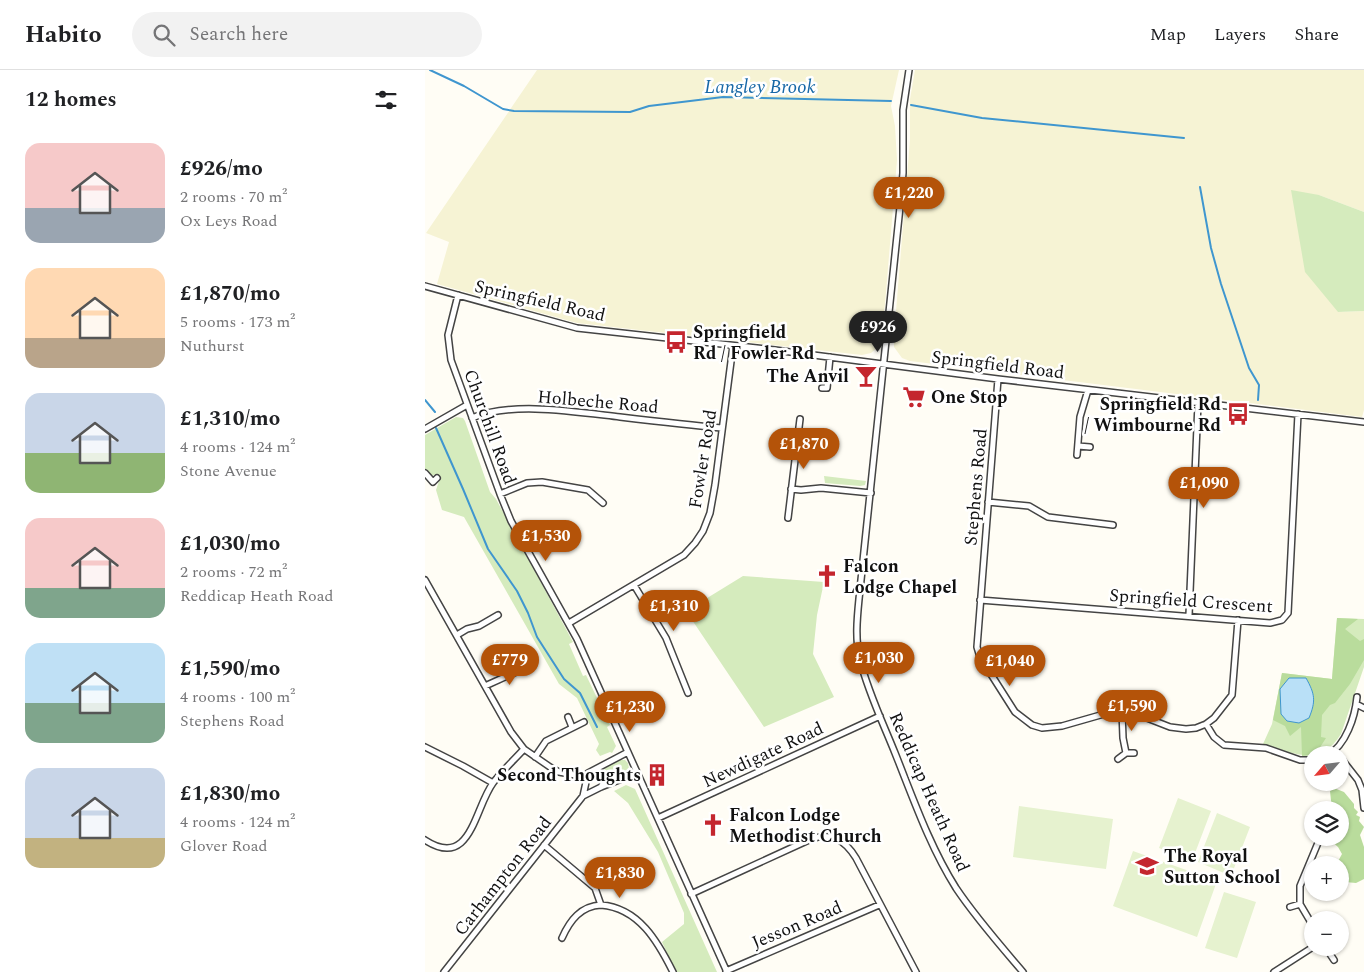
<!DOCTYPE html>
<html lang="en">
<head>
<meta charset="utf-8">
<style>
	:root { --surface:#fff; --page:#f2f2f2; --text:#202124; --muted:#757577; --line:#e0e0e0; --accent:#b45309 }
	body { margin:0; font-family:Spectral,serif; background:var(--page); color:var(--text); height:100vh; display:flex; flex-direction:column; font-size:19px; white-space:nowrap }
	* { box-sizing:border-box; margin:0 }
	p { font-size:16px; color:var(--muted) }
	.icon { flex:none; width:28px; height:28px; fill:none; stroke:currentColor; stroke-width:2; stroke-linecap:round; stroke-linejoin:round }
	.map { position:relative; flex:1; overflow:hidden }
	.drawer { display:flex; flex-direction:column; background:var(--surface); width:425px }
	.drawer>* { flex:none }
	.needle { width:32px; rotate:242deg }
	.fabs { position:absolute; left:879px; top:676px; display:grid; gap:10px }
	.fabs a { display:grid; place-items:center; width:45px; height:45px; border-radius:50%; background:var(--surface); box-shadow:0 1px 4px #0004; font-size:25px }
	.price { position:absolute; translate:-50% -42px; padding:0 11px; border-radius:18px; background:var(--accent); color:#fff; font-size:16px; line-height:32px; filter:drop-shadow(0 1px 2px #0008) }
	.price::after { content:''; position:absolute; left:50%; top:30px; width:15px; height:11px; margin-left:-8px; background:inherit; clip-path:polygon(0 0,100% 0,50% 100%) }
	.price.active { background:#222; color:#fff }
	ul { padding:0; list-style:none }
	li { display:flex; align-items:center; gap:15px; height:125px; padding:0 25px }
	li span { display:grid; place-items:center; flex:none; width:140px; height:100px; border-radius:15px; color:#555 }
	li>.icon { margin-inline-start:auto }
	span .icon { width:60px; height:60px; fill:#fffc; stroke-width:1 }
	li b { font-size:21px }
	h2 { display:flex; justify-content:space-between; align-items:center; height:60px; padding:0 25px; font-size:21px }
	header { display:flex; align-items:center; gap:30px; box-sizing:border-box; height:70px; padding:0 25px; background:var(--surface); border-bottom:1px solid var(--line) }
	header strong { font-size:24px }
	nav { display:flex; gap:28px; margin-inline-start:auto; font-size:18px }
	.search { width:350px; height:45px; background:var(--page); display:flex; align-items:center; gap:12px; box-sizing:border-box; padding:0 18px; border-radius:28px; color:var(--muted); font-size:19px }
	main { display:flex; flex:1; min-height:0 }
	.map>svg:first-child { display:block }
	.farmland { fill:#f6f3d4 }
	.green { fill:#d5ebbd }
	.forest { fill:#b9dc9c }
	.pitch { fill:#e6f2cf }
	.water { fill:#b9e0f7; stroke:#3f96cf }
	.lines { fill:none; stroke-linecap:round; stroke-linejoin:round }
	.stream { stroke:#3f96cf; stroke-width:2 }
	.street-casing { stroke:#444; stroke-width:8 }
	.street { stroke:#fff; stroke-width:5 }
	.labels { text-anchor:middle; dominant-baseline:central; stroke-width:5; stroke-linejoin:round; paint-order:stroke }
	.street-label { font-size:18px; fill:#111; stroke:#fff }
	.poi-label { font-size:18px; font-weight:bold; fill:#111; stroke:#fff; text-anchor:start }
	.water-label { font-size:19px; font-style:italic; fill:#1768a6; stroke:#fff }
</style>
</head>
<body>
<header>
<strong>Habito</strong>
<div class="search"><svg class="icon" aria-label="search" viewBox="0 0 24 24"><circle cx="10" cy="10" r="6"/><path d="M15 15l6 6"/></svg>Search here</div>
<nav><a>Map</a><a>Layers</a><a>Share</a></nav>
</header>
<main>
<section class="drawer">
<h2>12 homes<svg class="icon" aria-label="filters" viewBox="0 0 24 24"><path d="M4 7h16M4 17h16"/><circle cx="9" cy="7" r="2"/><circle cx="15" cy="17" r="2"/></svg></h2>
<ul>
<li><span style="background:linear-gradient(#f6c9c9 65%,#9aa5b1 0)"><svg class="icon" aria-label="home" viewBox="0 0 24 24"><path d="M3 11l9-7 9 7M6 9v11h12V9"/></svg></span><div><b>£926/mo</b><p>2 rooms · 70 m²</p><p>Ox Leys Road</p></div></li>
<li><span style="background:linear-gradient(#ffd9b3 70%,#b9a48a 0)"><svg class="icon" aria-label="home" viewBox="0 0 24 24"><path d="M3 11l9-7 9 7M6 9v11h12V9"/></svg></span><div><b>£1,870/mo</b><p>5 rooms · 173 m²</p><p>Nuthurst</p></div></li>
<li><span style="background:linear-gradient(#c9d6e8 60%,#8fb573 0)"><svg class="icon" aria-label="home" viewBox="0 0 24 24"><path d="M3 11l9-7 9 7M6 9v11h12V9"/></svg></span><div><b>£1,310/mo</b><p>4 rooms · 124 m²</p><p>Stone Avenue</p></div></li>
<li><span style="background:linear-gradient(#f6c9c9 70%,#7fa58c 0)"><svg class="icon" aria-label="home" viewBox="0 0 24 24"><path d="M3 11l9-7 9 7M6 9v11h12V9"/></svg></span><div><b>£1,030/mo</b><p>2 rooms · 72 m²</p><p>Reddicap Heath Road</p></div></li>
<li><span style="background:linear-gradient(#bfe0f5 60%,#7fa58c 0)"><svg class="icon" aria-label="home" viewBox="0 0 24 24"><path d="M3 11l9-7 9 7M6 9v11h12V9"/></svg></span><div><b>£1,590/mo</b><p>4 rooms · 100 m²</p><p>Stephens Road</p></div></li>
<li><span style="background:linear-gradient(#c9d6e8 70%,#c2b280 0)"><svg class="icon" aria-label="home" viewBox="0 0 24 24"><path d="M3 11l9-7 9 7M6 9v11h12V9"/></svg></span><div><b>£1,830/mo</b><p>4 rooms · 124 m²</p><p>Glover Road</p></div></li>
</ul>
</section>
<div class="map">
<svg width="939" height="902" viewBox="0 0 939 902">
	<rect width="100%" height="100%" fill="#fffdf5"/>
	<path class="farmland" d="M112 0H474L466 36 470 56 472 90 460 234 454 276 446 283 437 285 152 253 12 214 24 172 1 163Z
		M490 0H939V142L894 125 913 242 939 241V340L937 347 485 291 477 288 469 277V266L485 70V29Z"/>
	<path class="green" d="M866 120 894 125 939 142V241L913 242 880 202Z
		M31 347 38 348 40 351 65 422 71 429 148 572 144 574 158 606 161 605 185 655 182 657 191 676 187 683 185 682 175 686 171 680 174 674 152 628 134 614 39 447 17 440 11 420 15 408 12 404 6 406 0 399V365Z
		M399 406 441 411 440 415 435 416 400 413Z
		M318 506 399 512 392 545 388 584 409 627 339 657 261 541Z
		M912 548 939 549V597L916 664C895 698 869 683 838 674L847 654 857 603 907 609Z
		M195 690H200L203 693 204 699 202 703 186 710 179 699 180 697Z
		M201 715 210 719 292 902H251L237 872 259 854V843L233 782 203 733 189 721Z"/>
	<path class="forest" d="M912 548 933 549 920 559 935 571 939 569V590L925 614 910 633 905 635 897 645 896 667 901 668 890 685 877 686 876 657 865 666 860 656 848 650 857 603 907 609Z
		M909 718 919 722 929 734V738L933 742 931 745 935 747 934 751 939 757 935 765 939 777V809L931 813 920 812 915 805V795H911L917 784 913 777 903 768H915V740H907L905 721Z"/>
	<path class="pitch" d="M753 728 786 741 767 791 734 778Z
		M594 736 688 749 681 799 588 787Z
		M792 743 825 757 806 806 773 792Z
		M708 781 792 811 772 867 688 836Z
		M799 822 831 832 812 888 780 878Z"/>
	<path class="water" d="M864 608H881C890 624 891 631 884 648L874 653 862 651 856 644 855 619Z"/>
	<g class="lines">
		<path class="stream" d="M5 0 39 16 78 39 89 41 205 42 224 36 298 27 466 31
			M486 35 557 48 759 68
			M775 117 786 178 796 214 824 298 834 315 833 330
			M0 330 10 342
			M11 358 38 419 63 479 92 521 103 543 112 567 139 609 155 623 172 657"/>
		<defs>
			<path id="street" d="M484 0 478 40V103L475 137 434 529C432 549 430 570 435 590 443 622 458 653 470 683 488 728 505 777 531 818 551 848 575 875 598 902
				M0 216 152 258 350 280 573 309 939 352
				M33 225 23 265 26 290 75 424 86 451 152 569 302 902
				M573 309 552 577 555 587 590 642 607 655 617 658 637 656 686 642 697 641 709 643 745 657 761 659 771 658 781 654 789 648 807 625 813 550
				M397 318H402L405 287
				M47 348C86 331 152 342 195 347 229 351 263 355 297 358
				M0 359 42 335
				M653 376 665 377
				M652 385 655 347 663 320
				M0 403 8 412 12 408
				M366 419 376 420 396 418 446 423
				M75 424 102 413 117 412 163 420 178 433
				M563 432 604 436 623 447 688 455
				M363 448 375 349
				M0 510 86 662 99 679 125 697 134 702 161 707
				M209 515 241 568 263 623
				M555 530 845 553 857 550 863 543 873 344
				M764 545 773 333
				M144 553 259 485 270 473 278 461 285 443 290 415 308 276
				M32 565 42 559 54 556 73 545
				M87 593 91 602
				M60 616 102 597
				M931 634 939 638
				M697 641 698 668 701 683
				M143 647 147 657
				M781 654 789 667 799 675 841 678 875 690H888
				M0 677 38 696 68 713
				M903 685C921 675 930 647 932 627
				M110 687 121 671 159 652
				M915 687 933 710 937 720 939 738
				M693 689 701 683H709
				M169 700C179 701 182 710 176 717
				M158 726 176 717 212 703
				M233 748 455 646
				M0 770C46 800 49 739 68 713 77 701 89 690 99 679
				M119 775 170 818 176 835C214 838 233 872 248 902
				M266 824 386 769C407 762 420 770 431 788L491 902
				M865 837 875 834
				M888 856 875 834V816L895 768
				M137 868C145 850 156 836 176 835
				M901 878 909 890
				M301 901 454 835
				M19 902 158 726 163 703 203 682
				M849 902 888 877"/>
		</defs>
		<use href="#street" class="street-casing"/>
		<use href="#street" class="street"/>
	</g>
	<defs>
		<symbol id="bus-bare" viewBox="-9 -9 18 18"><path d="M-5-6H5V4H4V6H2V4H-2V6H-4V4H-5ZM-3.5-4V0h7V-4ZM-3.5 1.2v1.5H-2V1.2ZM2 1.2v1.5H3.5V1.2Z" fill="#c4262e" stroke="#fff" stroke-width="2.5" paint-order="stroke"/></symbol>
		<symbol id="bar-bare" viewBox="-9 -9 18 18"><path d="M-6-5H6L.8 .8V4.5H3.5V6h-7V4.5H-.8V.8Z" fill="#c4262e" stroke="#fff" stroke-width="2.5" paint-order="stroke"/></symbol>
		<symbol id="supermarket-bare" viewBox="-9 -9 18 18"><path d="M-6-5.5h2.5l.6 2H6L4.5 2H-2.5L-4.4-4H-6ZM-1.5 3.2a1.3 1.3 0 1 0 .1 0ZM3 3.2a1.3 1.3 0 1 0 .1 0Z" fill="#c4262e" stroke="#fff" stroke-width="2.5" paint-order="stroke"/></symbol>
		<symbol id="church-bare" viewBox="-9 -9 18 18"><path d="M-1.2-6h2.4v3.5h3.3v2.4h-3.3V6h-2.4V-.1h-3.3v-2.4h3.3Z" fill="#c4262e" stroke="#fff" stroke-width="2.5" paint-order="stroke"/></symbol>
		<symbol id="building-bare" viewBox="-9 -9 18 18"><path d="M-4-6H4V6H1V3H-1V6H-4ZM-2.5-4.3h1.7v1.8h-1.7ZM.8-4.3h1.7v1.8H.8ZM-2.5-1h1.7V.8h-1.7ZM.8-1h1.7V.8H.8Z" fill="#c4262e" stroke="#fff" stroke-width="2.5" paint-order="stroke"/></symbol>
		<symbol id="school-bare" viewBox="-9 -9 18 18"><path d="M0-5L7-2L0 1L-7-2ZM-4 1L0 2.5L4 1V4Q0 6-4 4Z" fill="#c4262e" stroke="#fff" stroke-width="2.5" paint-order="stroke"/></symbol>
	</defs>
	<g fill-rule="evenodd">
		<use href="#bus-bare" x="235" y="256" width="32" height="32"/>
		<use href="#bar-bare" x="425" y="290" width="32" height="32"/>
		<use href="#supermarket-bare" x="473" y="311" width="32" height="32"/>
		<use href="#bus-bare" x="797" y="328" width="32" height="32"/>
		<use href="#church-bare" x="386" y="490" width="32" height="32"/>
		<use href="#building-bare" x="216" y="689" width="32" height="32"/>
		<use href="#church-bare" x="272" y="739" width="32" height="32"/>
		<use href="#school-bare" x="706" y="780" width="32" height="32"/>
	</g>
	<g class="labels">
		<g class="street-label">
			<text transform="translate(115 231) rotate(13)">Springfield Road</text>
			<text transform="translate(573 295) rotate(7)">Springfield Road</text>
			<text transform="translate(173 332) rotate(5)">Holbeche Road</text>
			<text transform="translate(65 357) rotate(70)">Churchill Road</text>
			<text transform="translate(278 389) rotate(-81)">Fowler Road</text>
			<text transform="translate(551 417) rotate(-85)">Stephens Road</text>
			<text transform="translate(766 531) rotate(4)">Springfield Crescent</text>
			<text transform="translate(338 685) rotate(-25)">Newdigate Road</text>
			<text transform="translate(504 722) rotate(66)">Reddicap Heath Road</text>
			<text transform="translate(78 806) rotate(-52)">Carhampton Road</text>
			<text transform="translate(372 855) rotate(-23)">Jesson Road</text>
		</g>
		<g class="poi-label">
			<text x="268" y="262">Springfield<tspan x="268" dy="21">Rd / Fowler Rd</tspan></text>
			<text x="424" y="306" text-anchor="end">The Anvil</text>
			<text x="506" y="327">One Stop</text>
			<text x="796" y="334" text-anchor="end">Springfield Rd<tspan x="796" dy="21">/ Wimbourne Rd</tspan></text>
			<text x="418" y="496">Falcon<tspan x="418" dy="21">Lodge Chapel</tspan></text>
			<text x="216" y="705" text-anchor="end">Second Thoughts</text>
			<text x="304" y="745">Falcon Lodge<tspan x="304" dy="21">Methodist Church</tspan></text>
			<text x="739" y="786">The Royal<tspan x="739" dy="21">Sutton School</tspan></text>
		</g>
		<g class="water-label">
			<text x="335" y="17">Langley Brook</text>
		</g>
	</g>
</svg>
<div class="fabs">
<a><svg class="needle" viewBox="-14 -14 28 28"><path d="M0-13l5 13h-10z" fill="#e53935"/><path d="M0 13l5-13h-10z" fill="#757577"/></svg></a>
<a><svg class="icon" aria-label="layers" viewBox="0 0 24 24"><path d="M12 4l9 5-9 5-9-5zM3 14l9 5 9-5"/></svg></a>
<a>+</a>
<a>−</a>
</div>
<b class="price" style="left:484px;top:149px">£1,220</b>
<b class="price active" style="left:453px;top:283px">£926</b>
<b class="price" style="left:379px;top:400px">£1,870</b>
<b class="price" style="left:779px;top:439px">£1,090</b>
<b class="price" style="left:121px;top:492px">£1,530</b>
<b class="price" style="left:249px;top:562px">£1,310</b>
<b class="price" style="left:454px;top:614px">£1,030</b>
<b class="price" style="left:85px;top:616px">£779</b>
<b class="price" style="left:585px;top:617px">£1,040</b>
<b class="price" style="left:707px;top:662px">£1,590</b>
<b class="price" style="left:205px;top:663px">£1,230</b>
<b class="price" style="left:195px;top:829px">£1,830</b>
</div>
</main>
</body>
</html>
